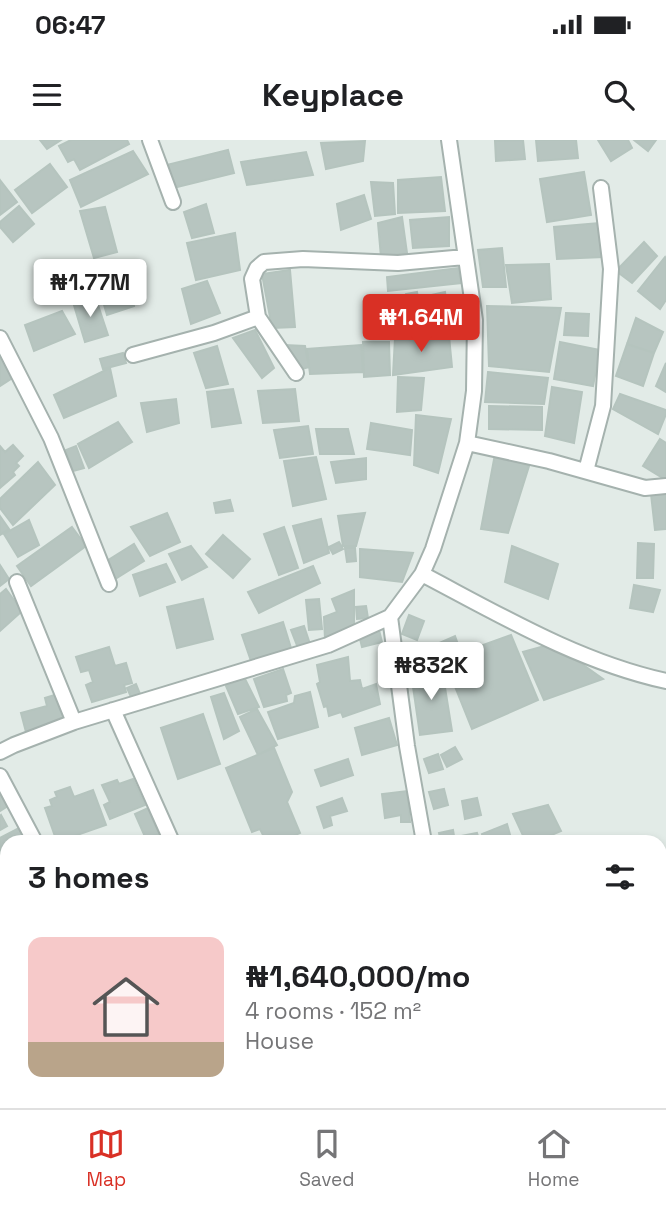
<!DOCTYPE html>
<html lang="en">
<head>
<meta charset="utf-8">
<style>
	:root { --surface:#fff; --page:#f6f6f6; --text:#202124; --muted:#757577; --line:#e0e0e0; --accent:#d93025 }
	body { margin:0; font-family:"Space Grotesk",sans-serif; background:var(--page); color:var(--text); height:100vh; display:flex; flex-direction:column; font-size:26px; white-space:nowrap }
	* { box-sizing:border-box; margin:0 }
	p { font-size:23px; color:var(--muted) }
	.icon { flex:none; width:38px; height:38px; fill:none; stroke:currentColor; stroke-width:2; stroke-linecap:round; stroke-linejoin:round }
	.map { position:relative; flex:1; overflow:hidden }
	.drawer { position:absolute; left:0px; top:695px; width:667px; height:275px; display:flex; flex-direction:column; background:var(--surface); border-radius:21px 21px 0 0; box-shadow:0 4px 10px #0003 }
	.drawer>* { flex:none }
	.price { position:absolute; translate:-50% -60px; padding:0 16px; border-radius:7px; background:#fff; color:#222; font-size:23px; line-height:46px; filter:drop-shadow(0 2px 4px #0008) }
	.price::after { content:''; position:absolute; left:50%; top:42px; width:21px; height:16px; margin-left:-10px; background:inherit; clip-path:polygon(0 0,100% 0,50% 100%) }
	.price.on { background:var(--accent); color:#fff }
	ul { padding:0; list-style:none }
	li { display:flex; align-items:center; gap:21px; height:175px; padding:0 28px }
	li+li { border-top:2px solid var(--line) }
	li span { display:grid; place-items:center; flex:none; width:196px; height:140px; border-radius:14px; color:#555 }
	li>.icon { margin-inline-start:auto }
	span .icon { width:84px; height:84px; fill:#fffc; stroke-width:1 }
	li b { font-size:30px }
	h2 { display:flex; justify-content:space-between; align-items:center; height:84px; padding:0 28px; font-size:30px }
	.status { display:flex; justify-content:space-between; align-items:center; height:49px; padding:0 35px; background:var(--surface); direction:ltr }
	.status svg { height:19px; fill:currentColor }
	header { display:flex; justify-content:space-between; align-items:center; height:91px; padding:0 28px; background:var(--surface); font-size:32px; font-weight:600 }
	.tab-bar { display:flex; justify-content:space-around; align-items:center; height:98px; border-top:2px solid var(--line); background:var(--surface); font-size:19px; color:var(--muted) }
	.tab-bar a { display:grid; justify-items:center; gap:4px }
	.tab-bar .on { color:var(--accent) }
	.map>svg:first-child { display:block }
	.building { fill:#b7c5c0; stroke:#b5c4be; stroke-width:2 }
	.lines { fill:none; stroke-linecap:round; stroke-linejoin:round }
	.minor-casing { stroke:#a5b2ae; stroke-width:18 }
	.minor { stroke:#fff; stroke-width:14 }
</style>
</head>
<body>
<div class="status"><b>06:47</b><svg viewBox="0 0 49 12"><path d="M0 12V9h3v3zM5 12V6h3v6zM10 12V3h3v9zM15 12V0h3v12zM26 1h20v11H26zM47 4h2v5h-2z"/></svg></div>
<header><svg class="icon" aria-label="menu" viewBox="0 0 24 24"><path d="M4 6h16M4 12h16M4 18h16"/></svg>Keyplace<svg class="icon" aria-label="search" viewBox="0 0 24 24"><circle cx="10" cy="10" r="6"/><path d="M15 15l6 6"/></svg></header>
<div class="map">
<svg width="666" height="968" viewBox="0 0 666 968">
	<rect width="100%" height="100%" fill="#e2ebe7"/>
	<path class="building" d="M40 0H61L47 9Z
		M71 0H127L129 4 80 30 74 19 68 22 59 6Z
		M523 0 525 19 496 21 495 1Z
		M536 0H576L578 18 538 21Z
		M598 0H628L632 8 611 21Z
		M634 0H656L648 11Z
		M365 1 363 21 326 29 321 3Z
		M228 10 234 33 173 48 167 25Z
		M133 11 148 34 81 67 70 40Z
		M306 12 313 35 247 45 241 22Z
		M50 24 67 47 32 73 15 50Z
		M584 32 591 75 547 82 540 39Z
		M441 37 445 71 398 73V40Z
		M0 40 17 62 0 75Z
		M371 42 393 43 395 74 375 76Z
		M364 55 371 79 341 90 337 64Z
		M206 64 214 93 192 98 184 72Z
		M19 66 34 84 13 102 0 87V82Z
		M105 67 117 112 94 118 80 71Z
		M402 77 407 113 381 117 378 83Z
		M449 77V106L413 108 410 80Z
		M599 83 603 117 557 119 554 87Z
		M235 93 240 130 196 140 187 103Z
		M644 102 657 116 632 143 616 131Z
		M502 108 506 147H483L478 110Z
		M665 117 666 119V160L660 169 638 151Z
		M124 123 134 166 107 175 95 134Z
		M549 124 551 159 512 163 506 125Z
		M458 128 461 143 388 151 387 137Z
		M290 130 295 187 272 188 262 134Z
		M207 141 220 173 191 184 182 149Z
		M417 152 418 158 445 152 447 165 421 167V174H409L406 154Z
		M95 156 108 195 85 202 73 162Z
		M461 160 463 179 449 180 447 162Z
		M487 166 561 168 549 232 489 226Z
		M62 171 75 194 34 211 25 185Z
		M566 173 589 174 588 196 564 195Z
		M636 178 663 192 654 213 627 204Z
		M255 190 274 228 262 238 233 198Z
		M449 196 452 227 393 235 395 198Z
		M363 202H389L390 235 364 237Z
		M560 202 600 210 593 246 554 239Z
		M627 204 654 213 643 246 616 236Z
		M284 205 305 206 309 227 298 230Z
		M361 205 363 232 310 234 307 209Z
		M217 206 228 244 206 248 194 213Z
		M123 213 126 223 103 229 100 219Z
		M0 216 14 237 0 246Z
		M666 223V252L656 246Z
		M110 228 116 256 64 278 54 255Z
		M488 232 548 238 544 264 485 262Z
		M398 237 424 238 421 270 397 272Z
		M552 247 582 252 574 303 545 296Z
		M233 249 241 283 212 287 207 252Z
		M295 249 299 281 263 283 258 251Z
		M620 254 666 270V274L658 294 613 269Z
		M176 259 179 283 147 292 141 263Z
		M489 266 542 267V290L489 289Z
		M416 275 451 279 438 333 414 325Z
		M118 282 132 302 89 328 78 304Z
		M371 283 412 290 410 315 367 309Z
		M308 286 313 314 280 318 274 290Z
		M316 289H348L354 314H320Z
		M660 299 666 303V340L643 326Z
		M13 305 23 316 16 323 19 326 13 332 15 335 0 348V306L5 312Z
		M76 306 84 328 73 331 66 310Z
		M495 314 529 326 508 393 481 389Z
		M316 317 326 359 293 366 284 321Z
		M366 318V339L336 343 331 322Z
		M38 322 55 345 13 385 0 368V359Z
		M666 352V389L655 390 651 354Z
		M230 360 233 371 216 373 214 363Z
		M167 373 180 402 150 416 131 387Z
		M365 373 356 406H343L338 376Z
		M0 376 9 389 0 395Z
		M321 379 329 413 304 423 293 386Z
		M29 380 39 405 18 417 4 394Z
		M72 387 86 406 31 446 17 426Z
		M284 387 298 428 279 435 264 394Z
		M223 395 250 419 233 438 206 414Z
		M339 402 343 409 333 414 329 407Z
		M638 403 654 404 653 438H637Z
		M134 404 144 421 115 439 105 422Z
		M191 406 207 427 182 440 169 414Z
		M512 406 558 424 548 459 505 442Z
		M345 408H355L356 421 347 422Z
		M360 409 413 413 402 442 360 437Z
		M166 424 175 442 140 456 133 435Z
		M0 425 9 439 0 446Z
		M313 426 320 443 259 473 248 452Z
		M634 445 660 450 653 472 630 468Z
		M6 449 22 471 0 491V454Z
		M354 450V487L325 499 324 477 337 472 332 459Z
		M203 459 213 499 177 508 167 467Z
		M319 459 322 489 309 490 306 460Z
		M366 466 368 478 357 479 356 467Z
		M409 475 424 481 417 500 402 494Z
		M283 482 291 508 251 521 242 495Z
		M304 486 310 504 298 508 291 490Z
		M379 490 382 502 362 507 359 495Z
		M511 495 538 560 472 589 444 519Z
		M455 496 460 510 443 517 437 504Z
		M548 505 582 524 603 539 544 560 523 512Z
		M109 507 115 526 126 523 132 543 124 545 126 552 92 562 86 545 93 542 89 530 81 532 76 517Z
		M348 517 350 541 360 540 362 549 376 544 380 564 343 577 341 572 329 576 327 566 324 567 317 544 320 542 317 525Z
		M283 529 291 553 286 555 287 561 264 567 254 539Z
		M442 529 452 591 420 595 411 533Z
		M244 537 259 567 238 574 226 546Z
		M136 544 140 554 131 557 127 548Z
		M310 552 318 587 278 599 268 572 294 563 295 556Z
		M61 553 69 581 26 592 21 573 47 566 45 558Z
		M224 553 239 591 224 599 211 557Z
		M257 569 277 605 258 615 240 577Z
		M203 574 220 624 178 639 161 588Z
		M389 578 397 605 362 615 355 588Z
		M455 607 462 619 447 627 441 615Z
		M274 608 292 652 287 662 300 693 279 702H272L269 695 264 697 260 689 252 692 226 628Z
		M438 614 443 629 429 633 424 619Z
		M348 619 353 635 321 646 315 630Z
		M133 639 145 665 110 679 104 665 110 662 102 645 117 640 119 644Z
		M70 647 74 657 93 650 106 685 57 702 45 668 52 666 50 660 57 657 55 652Z
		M444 649 448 665 434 669 429 652Z
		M407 651 410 682H401V675L385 678 382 654Z
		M0 652 8 666 0 671Z
		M342 658 347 671 330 676 332 685 324 688 317 667Z
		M477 658 481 675 465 679 462 661Z
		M548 665 561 691 535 702H526L513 674Z
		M148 668 159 694 146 699 135 674Z
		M1 675 7 686 0 690V676Z
		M507 684 512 702H484L482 694Z
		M19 688 27 701 7 702V711L0 715V698Z
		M453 690 455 702H441L439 693Z
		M477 693 480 702H458L456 697Z
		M7 715V731L1 718Z
		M0 723 7 736V742L0 746Z
		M666 732V769L660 751V735Z
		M7 756V783L0 788V761Z
		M666 804V839H660V805Z
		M0 841 7 849V889L0 880Z
		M7 932V962H19L12 968H7L2 960 0 962V937Z
		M25 962H40L42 965 39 968H19Z
		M99 962H127L119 968H103Z
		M471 962H488L487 968H469Z
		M491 962H519L538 968H489Z
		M595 962H622V968H596Z"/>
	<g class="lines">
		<defs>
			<path id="minor" d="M150 0 173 62
				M0 198 51 298 109 444
				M133 215 214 193 258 177
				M296 233 258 177 252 139 257 128 264 122 303 119 398 123 465 117
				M467 303 549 321 645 348 666 346
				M586 331 603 266 611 129 601 48
				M422 434C500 475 579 522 666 541
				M17 442 74 582
				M113 570 172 702
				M0 612 14 605 74 582 328 505 390 477
				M0 636 35 702
				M424 702 407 606 390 477 422 434 433 409 467 303 474 251 475 180 449 0
				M0 809 7 806
				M660 859H666
				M139 962 141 968
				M335 962 340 968
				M452 968 454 962"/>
		</defs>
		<use href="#minor" class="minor-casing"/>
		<use href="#minor" class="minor"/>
	</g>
</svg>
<b class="price" style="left:90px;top:179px">₦1.77M</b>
<b class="price on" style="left:421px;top:214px">₦1.64M</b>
<b class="price" style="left:431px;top:562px">₦832K</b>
<section class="drawer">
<h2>3 homes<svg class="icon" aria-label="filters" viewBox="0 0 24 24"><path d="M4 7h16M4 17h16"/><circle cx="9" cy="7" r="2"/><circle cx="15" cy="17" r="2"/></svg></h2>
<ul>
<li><span style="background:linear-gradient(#f6c9c9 75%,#b9a48a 0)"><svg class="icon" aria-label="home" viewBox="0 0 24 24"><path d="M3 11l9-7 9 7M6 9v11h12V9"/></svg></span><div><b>₦1,640,000/mo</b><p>4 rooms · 152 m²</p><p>House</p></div></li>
</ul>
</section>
</div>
<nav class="tab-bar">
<a class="on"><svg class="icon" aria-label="map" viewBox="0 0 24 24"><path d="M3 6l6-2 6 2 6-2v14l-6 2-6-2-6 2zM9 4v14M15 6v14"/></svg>Map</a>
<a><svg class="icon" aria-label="saved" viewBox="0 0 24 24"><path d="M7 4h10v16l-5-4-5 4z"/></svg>Saved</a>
<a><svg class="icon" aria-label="home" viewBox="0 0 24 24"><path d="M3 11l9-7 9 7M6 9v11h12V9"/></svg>Home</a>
</nav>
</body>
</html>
